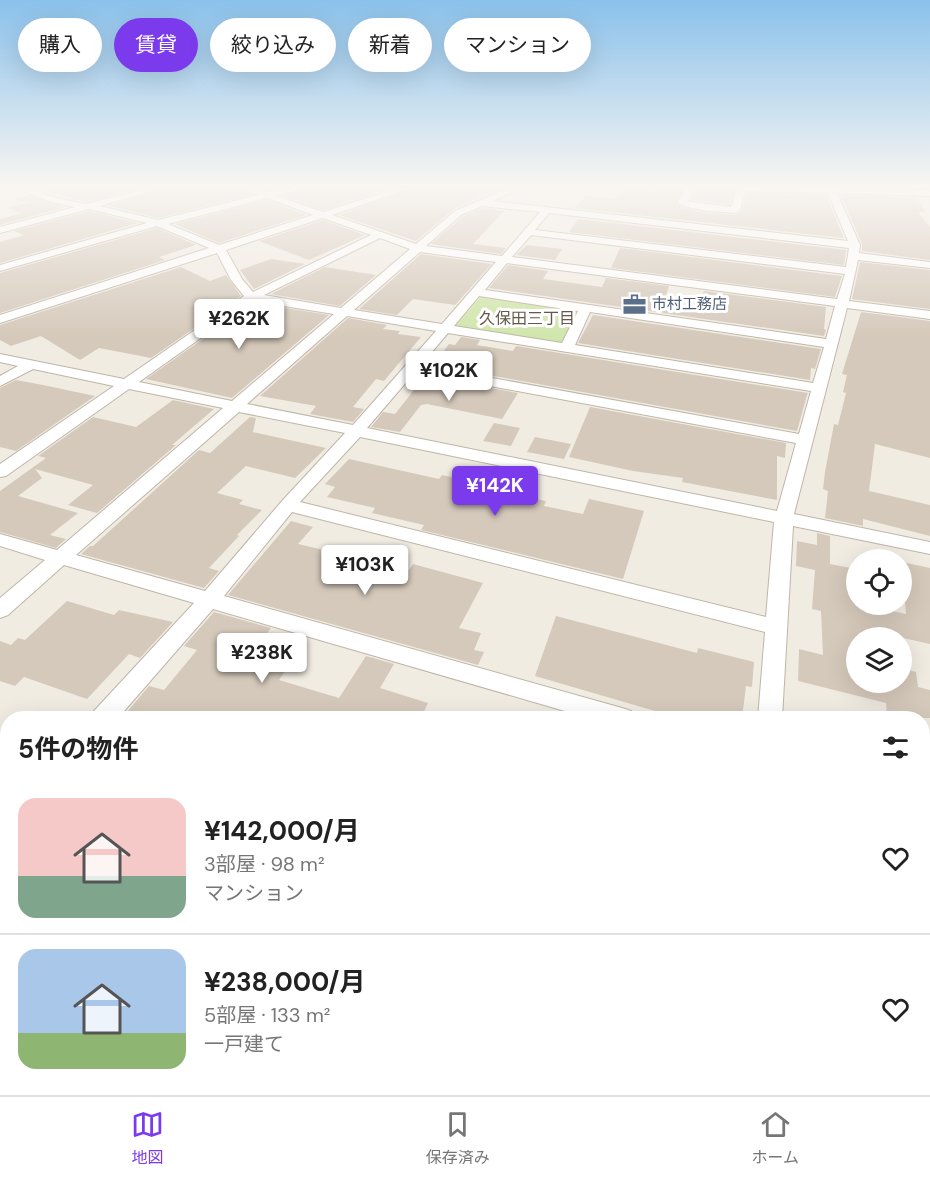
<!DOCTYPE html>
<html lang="ja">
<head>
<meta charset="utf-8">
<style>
	:root { --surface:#fff; --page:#f2f2f2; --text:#222; --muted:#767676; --line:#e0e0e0; --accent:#7c3aed }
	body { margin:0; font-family:"DM Sans","Noto Sans JP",sans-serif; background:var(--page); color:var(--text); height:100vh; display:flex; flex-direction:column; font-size:22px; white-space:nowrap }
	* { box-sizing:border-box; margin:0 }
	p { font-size:20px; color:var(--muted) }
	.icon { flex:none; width:33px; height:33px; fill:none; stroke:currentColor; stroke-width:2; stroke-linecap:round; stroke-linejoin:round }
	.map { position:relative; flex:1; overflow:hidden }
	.panel { position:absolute; left:0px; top:711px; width:930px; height:384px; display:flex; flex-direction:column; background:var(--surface); border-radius:24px 24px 0 0; box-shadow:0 6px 24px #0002 }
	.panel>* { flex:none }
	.banner { position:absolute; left:18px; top:18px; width:600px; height:54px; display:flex; gap:12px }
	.fabs { position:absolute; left:846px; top:549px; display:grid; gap:12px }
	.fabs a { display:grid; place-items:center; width:66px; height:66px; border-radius:50%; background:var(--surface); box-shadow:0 6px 24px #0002; font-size:30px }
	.price { position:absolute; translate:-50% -51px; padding:0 14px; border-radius:6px; background:#fff; color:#222; font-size:20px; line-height:39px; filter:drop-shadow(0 2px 3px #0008) }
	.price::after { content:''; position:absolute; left:50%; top:36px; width:18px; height:14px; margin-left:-9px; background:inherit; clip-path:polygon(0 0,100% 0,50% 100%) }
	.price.selected { background:var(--accent); color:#fff }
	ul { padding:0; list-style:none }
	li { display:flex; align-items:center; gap:18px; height:150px; padding:0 18px }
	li+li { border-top:2px solid var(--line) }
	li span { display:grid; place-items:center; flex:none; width:168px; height:120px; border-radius:18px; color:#555 }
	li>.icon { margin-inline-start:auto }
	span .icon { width:72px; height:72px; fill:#fffc; stroke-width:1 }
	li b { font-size:26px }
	h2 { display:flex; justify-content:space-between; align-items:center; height:72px; padding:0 18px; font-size:26px }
	.tag { padding:0 21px; border-radius:27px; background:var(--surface); box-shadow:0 6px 24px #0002; font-size:21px; line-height:54px }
	.tag.selected { background:var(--accent); color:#fff }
	.tabs { display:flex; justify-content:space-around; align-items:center; height:84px; border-top:2px solid var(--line); background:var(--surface); font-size:16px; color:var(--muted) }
	.tabs a { display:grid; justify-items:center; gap:3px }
	.tabs .selected { color:var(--accent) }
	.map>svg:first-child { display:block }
	.green { fill:#d0e6ab }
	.building { fill:#d5c9bb }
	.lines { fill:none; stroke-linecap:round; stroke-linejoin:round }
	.minor-casing { stroke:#bfb5a8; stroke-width:2 }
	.minor { fill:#fff; fill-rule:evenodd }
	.labels { text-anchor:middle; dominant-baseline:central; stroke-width:6; stroke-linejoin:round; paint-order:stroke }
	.far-service-label { font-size:15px; fill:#4e5e75; stroke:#fff; text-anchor:start }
	.far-neighbourhood-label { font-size:16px; fill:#65584a; stroke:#fff }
</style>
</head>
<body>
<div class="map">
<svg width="930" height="1095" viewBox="0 0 930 1095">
	<rect width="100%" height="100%" fill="#f1ece2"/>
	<path class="green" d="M482 295 581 310 561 343 455 326Z"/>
	<path class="building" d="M65 185H150L86 202 44 191Z
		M175 185H231L251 195 158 218 109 206Z
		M315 185H399L323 210 284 196Z
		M422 185H505L454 209 416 241 339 215Z
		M623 189 660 193V191H681L676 203 683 207 697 212 735 215 742 211 747 193 826 195 844 238 574 208 586 196 614 199Z
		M695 191 733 192 729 205 691 199Z
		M28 195 65 207 0 225V219L23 213 8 208 28 203 15 199Z
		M841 195 917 198 925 212H918L930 227V260L862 251V244Z
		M267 200 306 215 219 243 175 224Z
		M482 208 504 211 473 244 506 248 501 254 431 244 462 217Z
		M89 211 138 223 0 263V242L24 235 14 231Z
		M578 219 846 250 844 265 569 232Z
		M323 220 365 235 309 260 259 241Z
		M157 228 196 245 159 257 165 260 0 313V273Z
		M527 245 562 249 555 260 516 255Z
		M620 248 842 276 835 297 611 268Z
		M421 254 492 264 455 305 413 299 397 315 359 309Z
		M271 259 305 264 254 289 240 270Z
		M860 262 930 270V309L852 299Z
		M508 265 548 271 543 279 602 287 606 278 669 286 663 305 698 310 704 291 826 307 824 329 826 330 824 336 489 288Z
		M181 267 210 281 226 275 241 296 151 358 99 348 80 360 41 336 11 346 0 340V325Z
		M325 267 376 275 340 306 271 294Z
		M254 303 329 315 232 398 146 379Z
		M861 312 930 321V458L875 444 869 491 930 505V536L863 519V526L825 518 828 491 823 489 825 472 834 424 838 425 846 393 843 392 847 375 842 374Z
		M593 315 821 349 815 369 811 368 810 380 578 343Z
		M348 318 387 325 383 329 400 331 398 334 421 337 384 381 376 379 353 407 364 409 353 422 310 414 316 406 260 396Z
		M461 337 480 340 477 345 513 351 516 346 808 393 807 395 797 431 433 365 449 344 455 345Z
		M425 376 518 393 502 419 427 404 421 405 400 432 371 427 383 412 395 414Z
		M16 380 43 385 95 396 16 451 0 447V388Z
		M173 400 214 409 172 445H176L97 513 68 505 93 485 35 469 42 478 18 496 78 513 50 535 66 539 56 548 0 532V491L46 458 38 456 93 417 136 427Z
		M590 407 786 443 785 458 777 456V500L682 482 683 478 633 471 569 457Z
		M250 417 256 418 253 432 326 448 295 478 246 466 217 493 243 500 239 504 262 510 237 535 239 536 209 568 219 571 204 588 81 554 90 546H93L199 450 210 453Z
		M494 423 520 428 511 446 483 441Z
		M535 437 571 444 564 459 527 452Z
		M349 459 439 479 442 475 513 491 511 494 546 501 544 506 583 514 589 499 644 511 623 579 421 530 424 525 372 513 375 508 327 497 335 487 325 484Z
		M291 521 313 527 298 544 409 570 413 564 483 583 459 628 481 633 474 650 484 652 478 665 228 595Z
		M817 533 830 536V564L856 569V604H872V607L906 614 902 562 930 568V644L872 631 873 638H856V682H902V668L916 672 918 687 930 690V718H887L886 703 798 681 799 649 823 655 821 611 812 609 815 570 796 566 797 541 817 545Z
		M67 601 114 615 119 610 173 622 140 658 129 654 87 699 24 677 15 686 0 681V641L11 645 18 638 25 640Z
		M214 612 271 628 259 644 263 645 257 654 290 664 279 680 339 698 366 656 394 664 380 688 428 703 421 718H122L149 686 164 690 197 650 184 646Z
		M556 616 697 653 698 648 754 662 752 687 746 686 742 718H679L535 676Z"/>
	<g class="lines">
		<defs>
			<path id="minor" d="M9 185H21L56 198 86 204 159 185H173L100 206 158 220 258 195 233 185C245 185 261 193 270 192 285 190 298 185 313 185L277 196 323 212 407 185H420L332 215 416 244 455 211 515 185H527L493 201 848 241 828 193 745 191 740 210 735 213C718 211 692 212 678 202L685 189 636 188 632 185H735L930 190V196L837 193 860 245 859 253 930 262V268L858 260 849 301 930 311V319L847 308 794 514 930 542V554L793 526 782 718H758L765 632 292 512 224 596 622 708 631 711 634 718H589L213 609 118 718H91L94 711 194 603 64 565 8 615 0 618V598L45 560 0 546V534L57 550 223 408 129 389 6 476 0 477V464L114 386 33 369 0 386V376L18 366 0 362V354L124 379 244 296 231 280 217 253 0 323V315L209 248 157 226 0 271V265L147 223 89 209 0 233V227L75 207 51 202ZM694 189 736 190 731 207 688 201ZM267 198 313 215 219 245 168 224ZM482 206 540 212 502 256 426 246 461 215ZM549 213 849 248 846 267 535 230ZM323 218 371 235 253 292 242 279 226 250ZM531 235 845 274 837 299 512 257ZM380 238 410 249 341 308 264 295ZM420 252 496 262 442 324 354 310ZM507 263 835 306 826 339 485 290ZM479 296 578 311 562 343 454 326ZM253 301 334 314 232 401 139 382ZM590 312 824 347 813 383 575 345ZM347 316 436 331 353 425 247 404ZM448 333 811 391 799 434 421 365ZM415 372 796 443 777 511 367 428ZM239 412 345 433 282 501 205 591 76 555ZM360 437 774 522 766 617 300 502Z
				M922 795 930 797V821L922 820Z
				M8 812V843L0 846V815Z
				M0 919 8 921V952L0 949Z
				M922 958 930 960V992L922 990Z
				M320 1088H369L372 1095H323Z
				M725 1088H761V1095H725Z"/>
		</defs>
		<use href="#minor" class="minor-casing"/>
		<use href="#minor" class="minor"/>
	</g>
	<linearGradient id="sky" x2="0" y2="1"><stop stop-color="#8ac1eb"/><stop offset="0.55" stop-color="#f9f6f2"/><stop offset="1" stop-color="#f9f6f2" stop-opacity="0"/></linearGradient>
	<rect width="930" height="338" fill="url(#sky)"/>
	<defs>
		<symbol id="office-bare" viewBox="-9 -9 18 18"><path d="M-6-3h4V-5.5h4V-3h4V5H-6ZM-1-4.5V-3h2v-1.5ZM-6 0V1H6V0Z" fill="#5c6f8a" stroke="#fff" stroke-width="2.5" paint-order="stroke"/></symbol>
	</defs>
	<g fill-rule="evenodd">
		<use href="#office-bare" x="618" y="288" width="33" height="33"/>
	</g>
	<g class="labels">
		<g class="far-service-label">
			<text x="652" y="304">市村工務店</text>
		</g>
		<g class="far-neighbourhood-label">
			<text x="527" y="318">久保田三丁目</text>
		</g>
	</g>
</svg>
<div class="fabs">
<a><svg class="icon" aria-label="locate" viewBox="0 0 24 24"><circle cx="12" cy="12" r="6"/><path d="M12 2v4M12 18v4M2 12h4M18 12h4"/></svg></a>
<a><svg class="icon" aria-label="layers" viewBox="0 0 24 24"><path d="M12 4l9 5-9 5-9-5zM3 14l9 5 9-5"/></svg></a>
</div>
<b class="price" style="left:239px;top:350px">¥262K</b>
<b class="price" style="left:449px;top:402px">¥102K</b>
<b class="price selected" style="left:495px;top:517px">¥142K</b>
<b class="price" style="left:365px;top:596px">¥103K</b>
<b class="price" style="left:262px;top:684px">¥238K</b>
<div class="banner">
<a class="tag">購入</a>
<a class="tag selected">賃貸</a>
<a class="tag">絞り込み</a>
<a class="tag">新着</a>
<a class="tag">マンション</a>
</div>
<section class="panel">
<h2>5件の物件<svg class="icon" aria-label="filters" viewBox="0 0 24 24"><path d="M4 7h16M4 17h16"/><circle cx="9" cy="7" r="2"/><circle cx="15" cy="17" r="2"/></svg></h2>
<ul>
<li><span style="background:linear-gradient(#f6c9c9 65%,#7fa58c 0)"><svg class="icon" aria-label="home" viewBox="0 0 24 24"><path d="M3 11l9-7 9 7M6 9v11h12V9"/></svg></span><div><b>¥142,000/月</b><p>3部屋 · 98 m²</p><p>マンション</p></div><svg class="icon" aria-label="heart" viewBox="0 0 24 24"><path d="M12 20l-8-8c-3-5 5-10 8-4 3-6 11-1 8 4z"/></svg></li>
<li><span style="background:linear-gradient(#a9c7e8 70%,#8fb573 0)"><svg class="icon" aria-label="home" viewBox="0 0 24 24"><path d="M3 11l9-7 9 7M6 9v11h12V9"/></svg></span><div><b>¥238,000/月</b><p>5部屋 · 133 m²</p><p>一戸建て</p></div><svg class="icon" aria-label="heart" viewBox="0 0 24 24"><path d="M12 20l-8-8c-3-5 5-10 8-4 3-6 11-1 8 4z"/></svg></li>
</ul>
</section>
</div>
<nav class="tabs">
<a class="selected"><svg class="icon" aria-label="map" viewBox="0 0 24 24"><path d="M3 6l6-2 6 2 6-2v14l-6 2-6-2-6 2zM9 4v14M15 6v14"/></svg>地図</a>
<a><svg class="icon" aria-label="saved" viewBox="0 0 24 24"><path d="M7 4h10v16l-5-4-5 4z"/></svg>保存済み</a>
<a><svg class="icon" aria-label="home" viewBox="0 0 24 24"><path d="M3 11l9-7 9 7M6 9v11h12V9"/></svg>ホーム</a>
</nav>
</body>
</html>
